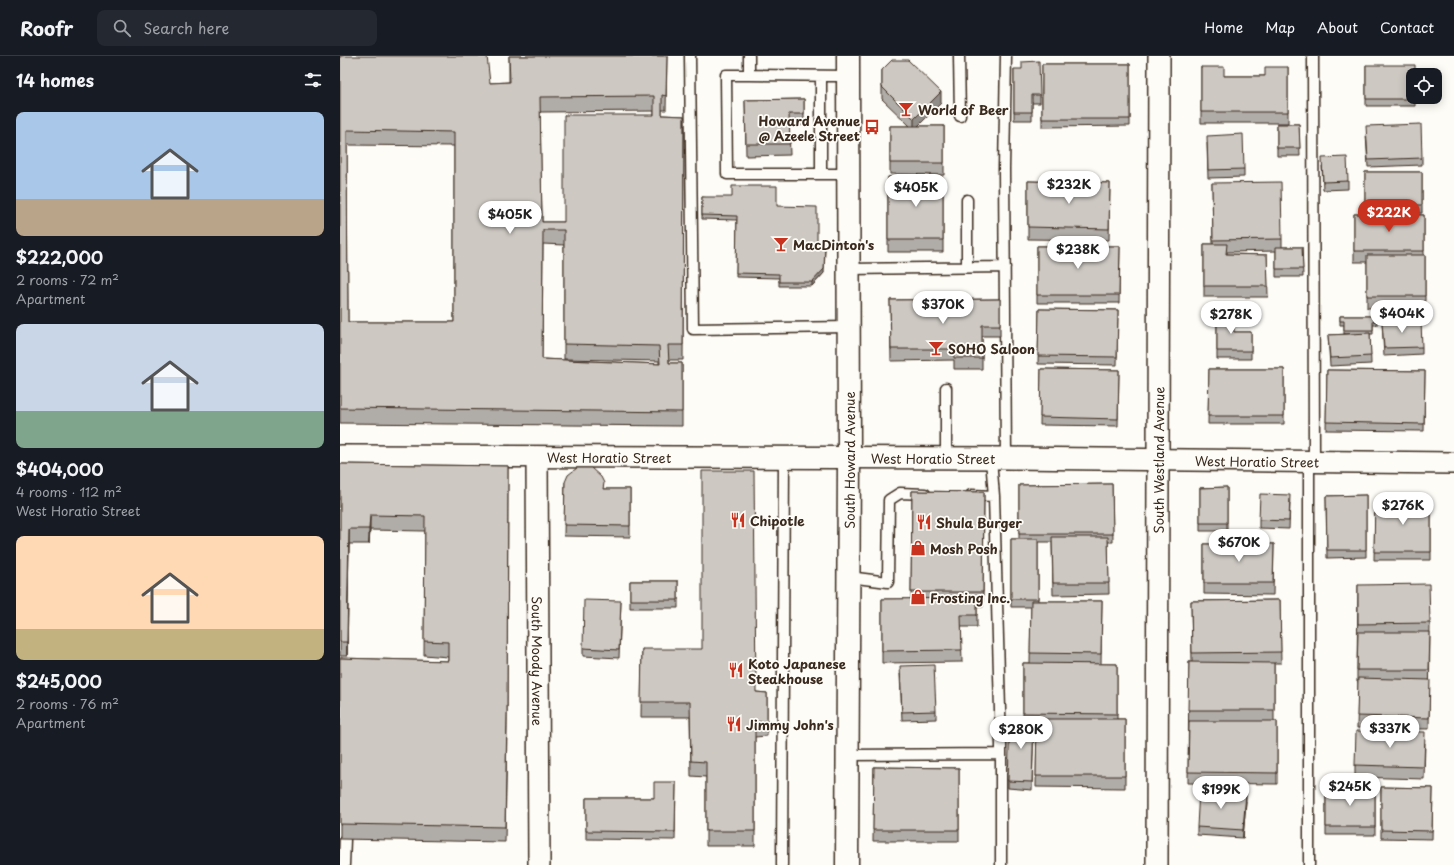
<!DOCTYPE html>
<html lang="en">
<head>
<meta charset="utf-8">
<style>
	:root { --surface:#171b24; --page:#242831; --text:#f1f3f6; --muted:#9ea1a6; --line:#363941; --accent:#c8321e }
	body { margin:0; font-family:"Playpen Sans",sans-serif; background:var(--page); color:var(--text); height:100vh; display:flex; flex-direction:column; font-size:15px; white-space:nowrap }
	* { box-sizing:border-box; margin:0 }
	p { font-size:13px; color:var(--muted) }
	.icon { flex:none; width:22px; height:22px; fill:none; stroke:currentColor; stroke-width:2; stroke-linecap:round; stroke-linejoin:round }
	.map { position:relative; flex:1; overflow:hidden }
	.side { display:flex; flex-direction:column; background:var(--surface); width:340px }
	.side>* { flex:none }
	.fabs { position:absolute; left:1066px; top:12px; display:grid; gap:8px }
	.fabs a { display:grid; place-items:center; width:36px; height:36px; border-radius:8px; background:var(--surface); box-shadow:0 2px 10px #0003; font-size:20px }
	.price { position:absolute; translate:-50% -34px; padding:0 9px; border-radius:14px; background:#fff; color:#222; font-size:13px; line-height:26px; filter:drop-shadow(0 1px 2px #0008) }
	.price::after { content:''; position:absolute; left:50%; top:24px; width:12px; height:9px; margin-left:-6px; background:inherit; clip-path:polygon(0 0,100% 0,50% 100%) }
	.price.active { background:var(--accent); color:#fff }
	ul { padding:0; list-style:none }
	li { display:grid; align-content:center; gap:8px; height:212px; padding:0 16px }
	li span { display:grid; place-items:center; height:124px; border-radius:8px; color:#555 }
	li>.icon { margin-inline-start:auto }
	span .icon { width:72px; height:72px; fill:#fffc; stroke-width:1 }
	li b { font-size:17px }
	h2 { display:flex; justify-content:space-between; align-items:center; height:48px; padding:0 16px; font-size:17px }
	header { display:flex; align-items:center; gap:24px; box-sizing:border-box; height:56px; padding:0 20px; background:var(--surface); border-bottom:1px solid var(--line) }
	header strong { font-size:19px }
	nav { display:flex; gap:22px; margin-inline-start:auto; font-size:14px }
	.search { width:280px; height:36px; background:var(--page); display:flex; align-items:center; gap:10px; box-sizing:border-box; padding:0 14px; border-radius:8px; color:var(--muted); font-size:15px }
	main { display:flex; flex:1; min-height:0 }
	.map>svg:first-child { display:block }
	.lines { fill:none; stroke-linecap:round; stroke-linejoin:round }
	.lane-casing { stroke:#3b2a1e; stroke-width:13 }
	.street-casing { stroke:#3b2a1e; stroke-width:24 }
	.secondary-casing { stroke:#3b2a1e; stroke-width:25 }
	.lane { stroke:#fdfcf7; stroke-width:10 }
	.street { stroke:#fdfcf7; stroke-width:21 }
	.secondary { stroke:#fdfcf7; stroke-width:22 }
	.wall { fill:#b0aca7; stroke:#3b2a1e; fill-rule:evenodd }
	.shaded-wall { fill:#908c88; stroke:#3b2a1e }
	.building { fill:#cdc8c2; stroke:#3b2a1e; fill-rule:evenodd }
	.labels { text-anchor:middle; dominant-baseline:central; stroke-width:3.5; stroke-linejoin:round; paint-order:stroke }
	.poi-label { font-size:13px; font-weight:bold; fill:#3b2a1e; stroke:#fdfcf7; text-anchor:start }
	.street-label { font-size:13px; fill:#3b2a1e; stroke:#fdfcf7 }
</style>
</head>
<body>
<header>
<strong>Roofr</strong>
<div class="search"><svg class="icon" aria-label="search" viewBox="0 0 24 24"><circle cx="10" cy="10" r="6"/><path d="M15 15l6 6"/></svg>Search here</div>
<nav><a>Home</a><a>Map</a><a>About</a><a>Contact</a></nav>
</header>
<main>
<section class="side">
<h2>14 homes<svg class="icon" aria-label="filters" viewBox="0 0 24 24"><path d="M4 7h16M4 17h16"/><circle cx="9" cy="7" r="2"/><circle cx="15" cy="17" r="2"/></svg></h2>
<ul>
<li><span style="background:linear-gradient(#a9c7e8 70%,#b9a48a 0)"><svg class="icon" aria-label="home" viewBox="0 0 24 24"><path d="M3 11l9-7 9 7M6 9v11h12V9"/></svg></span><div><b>$222,000</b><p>2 rooms · 72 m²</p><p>Apartment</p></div></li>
<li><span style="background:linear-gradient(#c9d6e8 70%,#7fa58c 0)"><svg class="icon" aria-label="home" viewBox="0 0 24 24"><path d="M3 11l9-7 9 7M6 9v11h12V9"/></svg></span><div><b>$404,000</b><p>4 rooms · 112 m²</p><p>West Horatio Street</p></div></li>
<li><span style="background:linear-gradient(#ffd9b3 75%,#c2b280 0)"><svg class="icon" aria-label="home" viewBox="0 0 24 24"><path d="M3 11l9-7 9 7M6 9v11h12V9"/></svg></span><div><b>$245,000</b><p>2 rooms · 76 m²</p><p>Apartment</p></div></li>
</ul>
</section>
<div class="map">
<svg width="1114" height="809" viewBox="0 0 1114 809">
	<rect width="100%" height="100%" fill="#fdfcf7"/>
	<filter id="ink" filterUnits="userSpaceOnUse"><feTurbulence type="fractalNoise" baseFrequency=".025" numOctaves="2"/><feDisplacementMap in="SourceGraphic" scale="8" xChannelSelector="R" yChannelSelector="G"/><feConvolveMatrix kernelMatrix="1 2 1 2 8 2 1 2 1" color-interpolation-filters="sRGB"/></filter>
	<g filter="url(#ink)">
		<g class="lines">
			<defs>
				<path id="lane" d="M350 0 353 273 509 271
					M409 0V19L508 20
					M619 0 620 60
					M973 0 974 405
					M409 19H386L387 118H508
					M481 20V118
					M627 144V211
					M509 213 665 211
					M606 332V402
					M666 402 664 113 666 0
					M969 405V809
					M631 439 654 440 651 403
					M654 440 661 689V809
					M509 521 548 526 549 444 560 437 585 438
					M508 699 661 698
					M4 809 5 783
					M442 809 444 402"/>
				<g id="street">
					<path id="s1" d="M0 400 666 402 1114 407"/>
					<path id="s2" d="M197 401 199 809"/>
					<path id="s3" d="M817 809 819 0"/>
				</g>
				<g id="secondary">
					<path id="s4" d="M507 809 509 402 508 0"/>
				</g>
			</defs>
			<use href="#lane" class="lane-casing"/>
			<use href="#street" class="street-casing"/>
			<use href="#secondary" class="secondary-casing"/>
			<use href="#lane" class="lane"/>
			<use href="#street" class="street"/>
			<use href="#secondary" class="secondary"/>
		</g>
		<path class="wall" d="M0 0 150 27 169 26V0H327L326 54H322V59L344 60 343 304H329V307H342V370L0 367ZM314 55V59L224 166H202L200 56ZM7 89 114 90V266H8ZM203 188 224 189V303L319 305V308L202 303Z
			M702 8H790V70L702 71Z
			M1026 9 1075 41V50H1026Z
			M861 11 884 20H925L948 11V67H861Z
			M674 13 700 39V47H692V64H674Z
			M542 14 601 47 578 70H604V119L550 118V70H570L542 43Z
			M464 43V69L449 70 450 99 406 100 405 44Z
			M937 68H959L960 100H937Z
			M1026 78 1082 102V109L1028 111Z
			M867 87 904 113V121L868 122Z
			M982 110 1008 125V133L983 134Z
			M1025 116H1082V157H1025Z
			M548 121H603V196H548Z
			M688 125 770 127 769 184 688 183Z
			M872 127 942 183V191H962L963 221H936V195L887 196V198L927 199 928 241H864V188H873Z
			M362 141 437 150 477 189 484 217 472 230H439V222L396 221 397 164 362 163Z
			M1014 158 1084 159V199H1085V252H1027V206H1014Z
			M697 190H780L779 247H697Z
			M660 243V280H642V313H614V304L551 305 550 244Z
			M699 253 778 254 777 309 698 308Z
			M877 257 894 276H911V303H877Z
			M1000 260H1037V269H1033V278H1030L1031 308 990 310 988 279 1010 278H1004V269H1000Z
			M1042 266 1082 291V298L1044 300Z
			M701 313 779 314 778 370 700 369Z
			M869 313H944V368H868Z
			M987 314 1085 315 1084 375 986 374Z
			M0 408 168 410 167 673 165 786 0 783V602L108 605V601L84 599 85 475 30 474 29 488H9L7 600H0Z
			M225 426 264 433H290V481L224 480Z
			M772 428 773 486H768L769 538 713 539 712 486H698V545H762L761 608H777V663H785V732L696 731 697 665H694L692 734 668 732V725L683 662V607H690L691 551H671V483H679V429Z
			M887 431V475H860V432Z
			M572 435 644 436 643 551H637V571H621L622 606 542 607V543H571Z
			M1026 439V501L987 502 986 440Z
			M1035 444H1091V504H1034Z
			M950 447 949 473 919 472V464Z
			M864 488H934L933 539 864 538Z
			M290 525H338V552H290Z
			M1018 529 1090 567 1089 673 1017 672 1018 626H1017V614Z
			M940 544 941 607H934V665H937V728L848 727 849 606H852L851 545Z
			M281 545 279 602 243 600V592Z
			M302 593 416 636 427 637V680L415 681V790H366V721L351 720 350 661H301Z
			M560 618 596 655V663L562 664Z
			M1085 687 1084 723 1015 721V709Z
			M534 711 619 712V785H533Z
			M336 726 335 784 246 783V742H314Z
			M986 731H1035V779H986Z
			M1041 731 1093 732 1092 783 1041 782Z
			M906 745 903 782 857 779V771Z"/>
		<path class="shaded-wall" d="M601 36V47L574 74V63Z
			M485 193 484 217 472 230V226Z
			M30 459V474L29 488V473Z
			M9 473V488L7 600V586Z
			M906 737V745L903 782V774Z"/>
		<path class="building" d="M0 0H147L150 27 170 26 169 0H327L326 40 322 39V59L344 60 343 289H328L329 307H342V356L0 352ZM314 40V59H224V166H202L200 41ZM7 74 114 76V266H8ZM203 174H224V288L319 290 320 308 202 303Z
			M552 4H568L601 36 574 63 542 31V14Z
			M699 5 700 39H692V56H674V13H682V6Z
			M702 8H790V63H702Z
			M1026 9H1075V19H1073V41H1075V43H1026Z
			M861 11H884V20H925V11H948V56H861Z
			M464 43V58H449L450 88H406L405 44Z
			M937 68H959L960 92H937Z
			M1081 68 1082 102 1028 104 1026 70Z
			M550 70H604V107H550Z
			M903 78 904 113 868 114 867 80Z
			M1007 101 1008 125 983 126 982 102Z
			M1025 116H1082V149H1025Z
			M548 121H603V184H548Z
			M688 125 770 127 769 173 688 171Z
			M941 126 942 183 873 184 872 127Z
			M392 130H437V150L477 151V189H485L484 213 472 226H439V218L396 217 397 160 362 159V141H392Z
			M1014 158 1084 159V195H1014Z
			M864 188H887L886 198 927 199 928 230H864Z
			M697 190H780L779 239H697Z
			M936 191H962L963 213H936Z
			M1027 199H1085V240H1027Z
			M660 243V269H642V302H614V293H551L550 244Z
			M699 253 778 254 777 301 698 300Z
			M877 257H894V276H911V295H877Z
			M1000 260H1037V265H1033V274H1004V265H1000Z
			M1081 265 1082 291 1044 292 1042 266Z
			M1030 277 1031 300 990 302 988 279Z
			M701 313 779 314 778 363 700 361Z
			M869 313H944V360H868Z
			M987 314 1085 315 1084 368 986 366Z
			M0 408 168 410 167 658 165 771 0 768V602L108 605V586L84 585 85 460 30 459 29 473H9L7 586H0Z
			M237 412H251L261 421 264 427 263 433H290V470L224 469 225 426 228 419Z
			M362 415H414L416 636 427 637V665L415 666V775H366V706L351 705 350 646H301L302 593H362Z
			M772 428 773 478H679V429Z
			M887 431V467H860V432Z
			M572 435 644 436 643 536H571Z
			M920 438 950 439 949 465 919 464Z
			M1026 439V494H987L986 440Z
			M1035 444H1091V496H1034Z
			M712 481H768L769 527H713Z
			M671 483H698V543H671Z
			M864 488H934L933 527H864Z
			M290 525H338V544H290Z
			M1089 528 1090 567 1018 568V529Z
			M637 542V559H621L622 594 542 595V543Z
			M244 544 281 545 279 594 243 592Z
			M940 544 941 596 852 597 851 545Z
			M691 545H762L761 598 690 597Z
			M1018 576H1090L1089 614H1017Z
			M849 606 934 607V654H848Z
			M683 607 777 608V658L683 657Z
			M594 609 596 655 562 656 560 610Z
			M1018 622 1090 624 1089 662 1017 660Z
			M670 662 694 663 692 726 668 725Z
			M697 663H785V720H696Z
			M849 665H937V717L848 716Z
			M1016 675 1085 676 1084 711 1015 709Z
			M534 711 619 712V774H533Z
			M314 726H336L335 776 246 775V742H314Z
			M986 731H1035V771H986Z
			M1041 731 1093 732 1092 775 1041 774Z
			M859 734 906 737 903 774 857 771Z"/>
	</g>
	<defs>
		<symbol id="bar-bare" viewBox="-9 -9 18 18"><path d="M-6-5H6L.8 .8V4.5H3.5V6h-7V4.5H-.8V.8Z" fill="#c8321e" stroke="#fdfcf7" stroke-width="2.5" paint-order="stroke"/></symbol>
		<symbol id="bus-bare" viewBox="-9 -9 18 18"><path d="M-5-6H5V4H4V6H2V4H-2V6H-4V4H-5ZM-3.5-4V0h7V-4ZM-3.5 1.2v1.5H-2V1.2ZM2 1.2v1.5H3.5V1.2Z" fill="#c8321e" stroke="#fdfcf7" stroke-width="2.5" paint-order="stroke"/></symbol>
		<symbol id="restaurant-bare" viewBox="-9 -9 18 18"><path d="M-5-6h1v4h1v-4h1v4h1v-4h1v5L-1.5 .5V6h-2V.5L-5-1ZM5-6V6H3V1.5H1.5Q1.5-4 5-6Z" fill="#c8321e" stroke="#fdfcf7" stroke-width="2.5" paint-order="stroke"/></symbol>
		<symbol id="shop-bare" viewBox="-9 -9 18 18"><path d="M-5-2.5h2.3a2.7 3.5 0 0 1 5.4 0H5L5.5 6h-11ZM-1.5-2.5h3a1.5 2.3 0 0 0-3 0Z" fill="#c8321e" stroke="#fdfcf7" stroke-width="2.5" paint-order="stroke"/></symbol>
	</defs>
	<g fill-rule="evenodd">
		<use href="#bar-bare" x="555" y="42" width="22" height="22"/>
		<use href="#bus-bare" x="521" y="60" width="22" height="22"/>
		<use href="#bar-bare" x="430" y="177" width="22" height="22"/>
		<use href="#bar-bare" x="585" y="281" width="22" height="22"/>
		<use href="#restaurant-bare" x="387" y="453" width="22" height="22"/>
		<use href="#restaurant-bare" x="573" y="455" width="22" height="22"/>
		<use href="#shop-bare" x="567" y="481" width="22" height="22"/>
		<use href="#shop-bare" x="567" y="530" width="22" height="22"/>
		<use href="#restaurant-bare" x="385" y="603" width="22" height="22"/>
		<use href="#restaurant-bare" x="383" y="657" width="22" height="22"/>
	</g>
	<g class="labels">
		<g class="poi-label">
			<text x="578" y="53">World of Beer</text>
			<text x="520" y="64" text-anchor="end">Howard Avenue<tspan x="520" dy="15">@ Azeele Street</tspan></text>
			<text x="453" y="188">MacDinton's</text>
			<text x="608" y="292">SOHO Saloon</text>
			<text x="410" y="464">Chipotle</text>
			<text x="596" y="466">Shula Burger</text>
			<text x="590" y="492">Mosh Posh</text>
			<text x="590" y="541">Frosting Inc.</text>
			<text x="408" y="607">Koto Japanese<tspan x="408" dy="15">Steakhouse</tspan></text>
			<text x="406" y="668">Jimmy John's</text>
		</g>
		<g class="street-label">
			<text stroke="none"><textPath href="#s1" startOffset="269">West Horatio Street</textPath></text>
			<text stroke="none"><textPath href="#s1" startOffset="593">West Horatio Street</textPath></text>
			<text stroke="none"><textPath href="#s3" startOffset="405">South Westland Avenue</textPath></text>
			<text stroke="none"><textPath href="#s4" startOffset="405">South Howard Avenue</textPath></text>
			<text stroke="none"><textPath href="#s1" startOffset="917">West Horatio Street</textPath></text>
			<text stroke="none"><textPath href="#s2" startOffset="204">South Moody Avenue</textPath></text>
		</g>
	</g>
</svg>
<div class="fabs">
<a><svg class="icon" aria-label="locate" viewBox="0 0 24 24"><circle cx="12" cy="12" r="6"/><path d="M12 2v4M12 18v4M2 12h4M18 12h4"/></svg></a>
</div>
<b class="price" style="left:729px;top:149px">$232K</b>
<b class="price" style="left:576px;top:152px">$405K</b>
<b class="price active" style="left:1049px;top:177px">$222K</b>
<b class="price" style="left:170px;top:179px">$405K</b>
<b class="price" style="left:738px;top:214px">$238K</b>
<b class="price" style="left:603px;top:269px">$370K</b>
<b class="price" style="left:1062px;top:278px">$404K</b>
<b class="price" style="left:891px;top:279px">$278K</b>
<b class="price" style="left:1063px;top:470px">$276K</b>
<b class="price" style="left:899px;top:507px">$670K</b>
<b class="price" style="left:1050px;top:693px">$337K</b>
<b class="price" style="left:681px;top:694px">$280K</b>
<b class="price" style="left:1010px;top:751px">$245K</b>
<b class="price" style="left:881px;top:754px">$199K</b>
</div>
</main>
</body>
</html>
